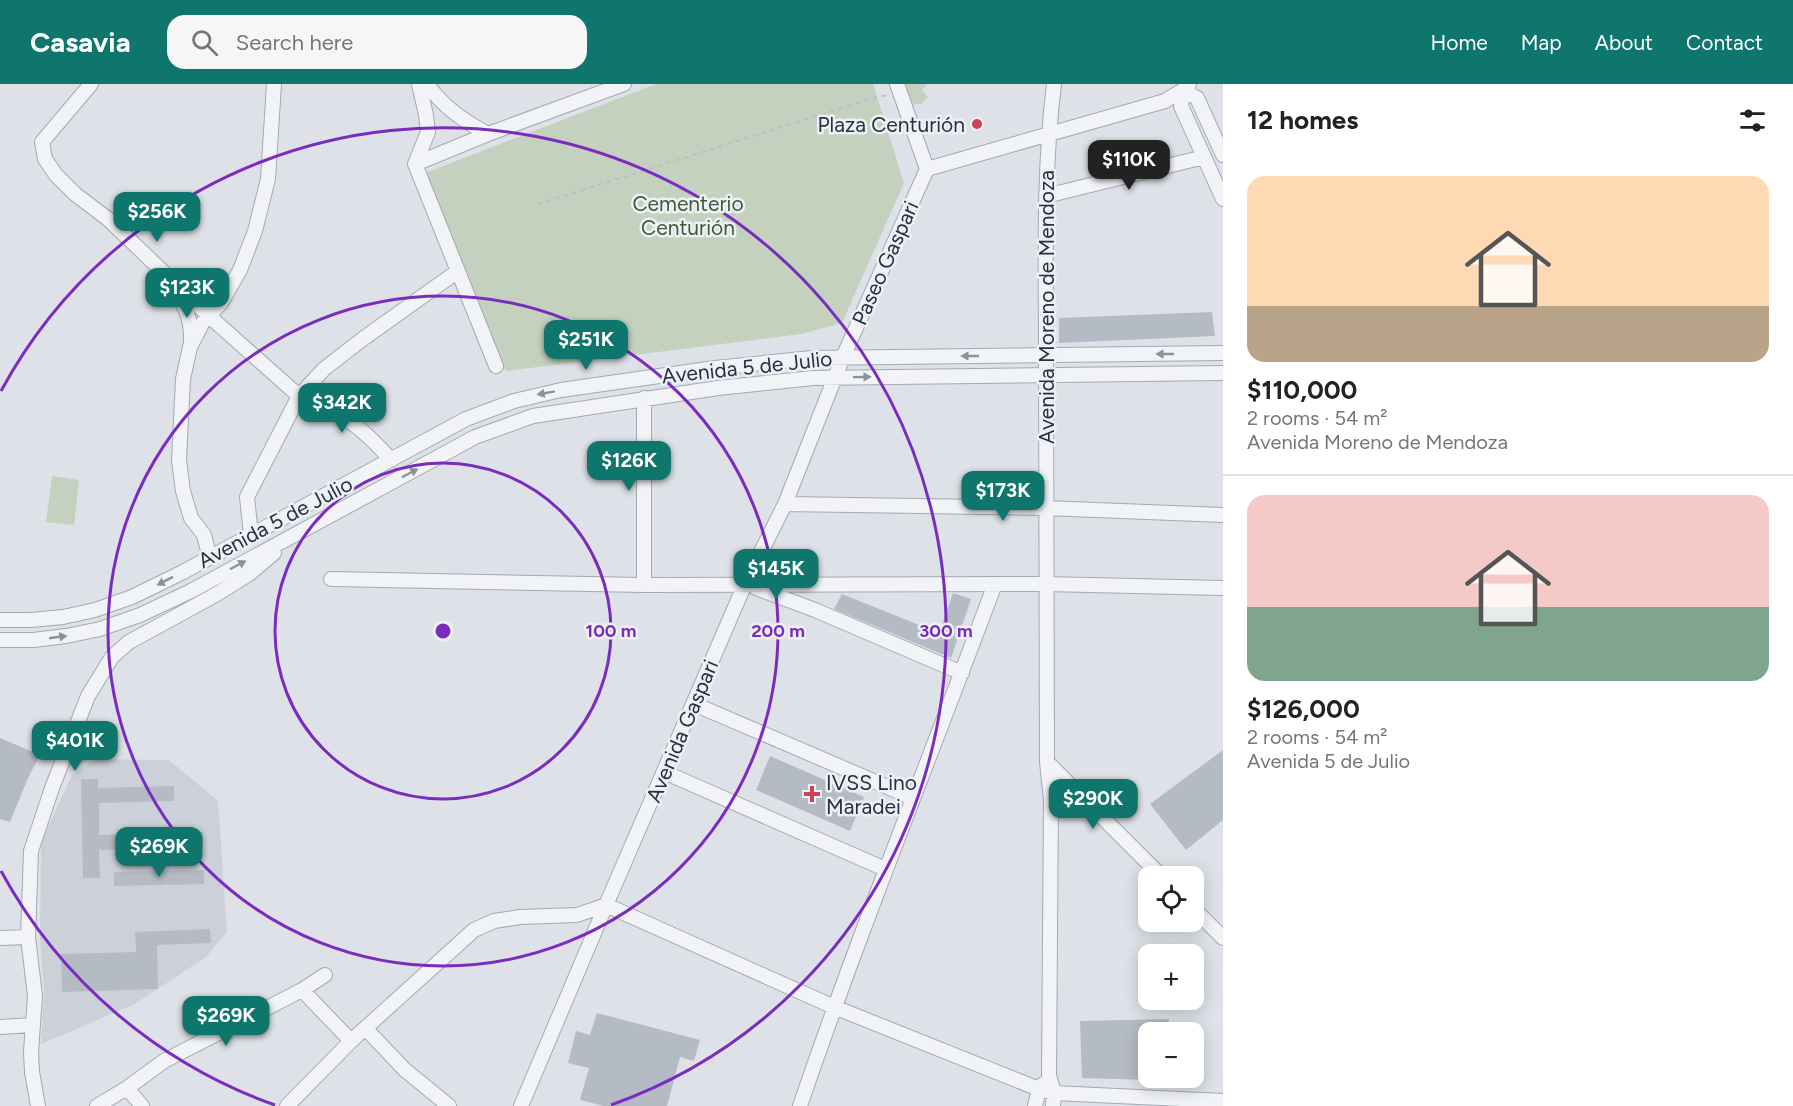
<!DOCTYPE html>
<html lang="en">
<head>
<meta charset="utf-8">
<style>
	:root { --surface:#fff; --page:#f6f6f6; --text:#222; --muted:#767676; --line:#e0e0e0; --accent:#0f766e }
	body { margin:0; font-family:Figtree,sans-serif; background:var(--page); color:var(--text); height:100vh; display:flex; flex-direction:column; font-size:22px; white-space:nowrap }
	* { box-sizing:border-box; margin:0 }
	p { font-size:20px; color:var(--muted) }
	.icon { flex:none; width:33px; height:33px; fill:none; stroke:currentColor; stroke-width:2; stroke-linecap:round; stroke-linejoin:round }
	.map { position:relative; flex:1; overflow:hidden }
	.panel { display:flex; flex-direction:column; background:var(--surface); width:570px }
	.panel>* { flex:none }
	.buttons { position:absolute; left:1138px; top:782px; display:grid; gap:12px }
	.buttons a { display:grid; place-items:center; width:66px; height:66px; border-radius:12px; background:var(--surface); box-shadow:0 3px 15px #0003; font-size:30px }
	.price { position:absolute; translate:-50% -51px; padding:0 14px; border-radius:12px; background:var(--accent); color:#fff; font-size:20px; line-height:39px; filter:drop-shadow(0 2px 3px #0008) }
	.price::after { content:''; position:absolute; left:50%; top:36px; width:18px; height:14px; margin-left:-9px; background:inherit; clip-path:polygon(0 0,100% 0,50% 100%) }
	.price.current { background:#222; color:#fff }
	ul { padding:0; list-style:none }
	li { display:grid; align-content:center; gap:12px; height:318px; padding:0 24px }
	li+li { border-top:2px solid var(--line) }
	li span { display:grid; place-items:center; height:186px; border-radius:18px; color:#555 }
	li>.icon { margin-inline-start:auto }
	span .icon { width:108px; height:108px; fill:#fffc; stroke-width:1 }
	li b { font-size:26px }
	h2 { display:flex; justify-content:space-between; align-items:center; height:72px; padding:0 24px; font-size:26px }
	header { display:flex; align-items:center; gap:36px; box-sizing:border-box; height:84px; padding:0 30px; background:var(--accent); color:#fff }
	header strong { font-size:28px }
	nav { display:flex; gap:33px; margin-inline-start:auto; font-size:21px }
	.search { width:420px; height:54px; background:var(--page); display:flex; align-items:center; gap:15px; box-sizing:border-box; padding:0 21px; border-radius:18px; color:var(--muted); font-size:22px }
	main { display:flex; flex:1; min-height:0 }
	.map>svg:first-child { display:block }
	.built { fill:#ccd1d9 }
	.green { fill:#c4d1bf }
	.building { fill:#b5bbc4 }
	.lines { fill:none; stroke-linecap:round; stroke-linejoin:round }
	.minor-casing { stroke:#a3a9b2; stroke-width:16 }
	.path { stroke:#bcc0c6; stroke-width:2; stroke-dasharray:4.5 4.5; stroke-linecap:butt }
	.minor { stroke:#f1f3f6; stroke-width:14 }
	.oneway { fill:#8c929a }
	.ring { fill:none; stroke:#7b2cbf; stroke-width:3 }
	.poi-dot { fill:#cc4358; stroke:#edf1f5; stroke-width:2 }
	.labels { text-anchor:middle; dominant-baseline:central; stroke-width:5; stroke-linejoin:round; paint-order:stroke }
	.poi-label { font-size:21px; fill:#27303e; stroke:#edf1f5; text-anchor:end }
	.park-label { font-size:21px; fill:#3c5a35; stroke:#edf1f5 }
	.street-label { font-size:21px; fill:#27303e; stroke:#edf1f5 }
	.centre { fill:#7b2cbf; stroke:#edf1f5; stroke-width:3 }
	.ring-label { font-size:18px; text-anchor:middle; font-weight:bold; fill:#7b2cbf; stroke:#edf1f5; stroke-width:5; stroke-linejoin:round; paint-order:stroke }
</style>
</head>
<body>
<header>
<strong>Casavia</strong>
<div class="search"><svg class="icon" aria-label="search" viewBox="0 0 24 24"><circle cx="10" cy="10" r="6"/><path d="M15 15l6 6"/></svg>Search here</div>
<nav><a>Home</a><a>Map</a><a>About</a><a>Contact</a></nav>
</header>
<main>
<div class="map">
<svg width="1223" height="1022" viewBox="0 0 1223 1022">
	<rect width="100%" height="100%" fill="#dee2e8"/>
	<path class="built" d="M95 675 169 676 218 717 227 848 206 873 135 920 41 960 44 907 40 855 41 758 72 691Z"/>
	<path class="green" d="M656 0H873L904 99 842 239 801 250 506 287 425 89Z
		M902 0H927L922 6 928 13 921 20 909 21Z
		M52 392 79 396 74 441 46 438Z"/>
	<path class="building" d="M1212 228 1215 252 1059 259V234Z
		M953 509 971 515 951 574 834 525 842 510 939 549Z
		M0 654 40 671 28 694 10 738 0 735Z
		M1223 666V736L1186 766 1150 720Z
		M770 672 864 713 850 747 756 706Z
		M81 695H98V704L174 702V717L99 719V751L203 748V763L99 766 100 794H83Z
		M204 786V800L114 802V788Z
		M210 845 211 859 157 861 158 905 62 908 61 870 136 868 135 848Z
		M597 929 700 956 694 977 680 973 667 1022H604L580 1016 589 984 568 979 576 947 590 951Z
		M1169 935 1168 948H1149V996L1082 994 1080 937Z"/>
	<g class="lines">
		<defs>
			<path id="minor" d="M91 0 42 58 45 75 56 91 75 110 108 135 209 232 299 312
				M419 0 426 31 428 48 415 80 496 282
				M427 0C443 23 464 37 488 50
				M897 0 927 85
				M1183 6 1181 22 1223 115
				M1183 6 1197 14 1223 71
				M415 80 488 50 624 0
				M927 85 1165 17 1183 6 1189 0
				M1046 112 1204 73
				M173 203C185 221 192 236 191 258
				M300 313C341 327 363 344 391 376
				M785 420 1045 424 1223 431
				M251 451 247 413 299 312 324 285 364 254 458 187
				M210 474 204 451 191 434 183 407 179 376 183 295 190 263 203 238 221 219 240 186 255 147 268 95 274 0
				M331 495 644 501 1045 500 1223 504
				M644 501V314
				M756 504 815 526 962 589
				M0 536H31L63 533 95 526 132 513 181 489 466 335 514 317 561 306 715 284 812 274 1223 269
				M0 556H33L66 552 100 545 140 531 191 507 475 353 533 332 718 304 813 294 1223 289
				M694 620 913 714
				M1047 678 1161 792
				M664 688 885 785
				M1194 825 1223 854
				M0 854 28 853
				M302 906 325 891
				M0 943 33 941
				M366 945 405 986 449 1022
				M127 1004 142 1022
				M38 1022 32 988 31 968 35 912 28 853 31 767 52 704 88 612 112 573 129 558 217 510 249 490 274 469
				M97 1022 127 1004 164 977 302 906 351 957
				M287 1022 351 957 474 846 494 837 520 833 577 831 606 821 834 923 1039 1005 1054 1009 1223 1017
				M521 1022 606 821 745 500 785 420 843 273 927 85
				M800 1022C860 846 930 674 995 500
				M1035 1022 1039 1005 1043 1000
				M1053 1022 1054 1009 1049 991 1051 716 1047 678C1046 542 1047 405 1046 268 1046 179 1043 89 1054 0"/>
		</defs>
		<use href="#minor" class="minor-casing"/>
		<path class="path" d="M538 120 877 13 888 11"/>
		<use href="#minor" class="minor"/>
	</g>
	<defs><path id="oneway-solid" d="M-6-.8H1V-3.2L6.5 0L1 3.2V.8H-6Z" transform="scale(1.5)"/></defs>
	<g class="oneway">
		<use href="#oneway-solid" transform="translate(1165 270) rotate(180)"/>
		<use href="#oneway-solid" transform="translate(970 272) rotate(180)"/>
		<use href="#oneway-solid" transform="translate(862 293) rotate(-1)"/>
		<use href="#oneway-solid" transform="translate(546 309) rotate(170)"/>
		<use href="#oneway-solid" transform="translate(410 389) rotate(-28)"/>
		<use href="#oneway-solid" transform="translate(238 481) rotate(-28)"/>
		<use href="#oneway-solid" transform="translate(165 497) rotate(153)"/>
		<use href="#oneway-solid" transform="translate(58 553) rotate(-8)"/>
	</g>
	<g class="ring">
		<circle cx="443" cy="547" r="168"/>
		<circle cx="443" cy="547" r="335"/>
		<path d="M275 1021A503 503 0 0 1 1 787M1 307A503 503 0 1 1 611 1021"/>
	</g>
	<g class="poi-dot">
		<circle cx="977" cy="40" r="6"/>
		<path d="M809 701h6v6h6v6h-6v6h-6v-6h-6v-6h6z"/>
	</g>
	<g class="labels">
		<g class="poi-label">
			<text x="965" y="40">Plaza Centurión</text>
			<text x="826" y="698" text-anchor="start">IVSS Lino<tspan x="826" dy="24">Maradei</tspan></text>
		</g>
		<g class="park-label">
			<text x="688" y="119">Cementerio<tspan x="688" dy="24">Centurión</tspan></text>
		</g>
		<g class="street-label">
			<text transform="translate(885 179) rotate(-66)">Paseo Gaspari</text>
			<text transform="translate(1046 223) rotate(-90)">Avenida Moreno de Mendoza</text>
			<text transform="translate(747 283) rotate(-6)">Avenida 5 de Julio</text>
			<text transform="translate(275 438) rotate(-28)">Avenida 5 de Julio</text>
			<text transform="translate(682 647) rotate(-67)">Avenida Gaspari</text>
		</g>
	</g>
	<circle cx="443" cy="547" r="9" class="centre"/>
	<g class="ring-label">
		<text x="611" y="553">100 m</text>
		<text x="778" y="553">200 m</text>
		<text x="946" y="553">300 m</text>
	</g>
</svg>
<div class="buttons">
<a><svg class="icon" aria-label="locate" viewBox="0 0 24 24"><circle cx="12" cy="12" r="6"/><path d="M12 2v4M12 18v4M2 12h4M18 12h4"/></svg></a>
<a>+</a>
<a>−</a>
</div>
<b class="price current" style="left:1129px;top:107px">$110K</b>
<b class="price" style="left:157px;top:159px">$256K</b>
<b class="price" style="left:187px;top:235px">$123K</b>
<b class="price" style="left:586px;top:287px">$251K</b>
<b class="price" style="left:342px;top:350px">$342K</b>
<b class="price" style="left:629px;top:408px">$126K</b>
<b class="price" style="left:1003px;top:438px">$173K</b>
<b class="price" style="left:776px;top:516px">$145K</b>
<b class="price" style="left:75px;top:688px">$401K</b>
<b class="price" style="left:1093px;top:746px">$290K</b>
<b class="price" style="left:159px;top:794px">$269K</b>
<b class="price" style="left:226px;top:963px">$269K</b>
</div>
<section class="panel">
<h2>12 homes<svg class="icon" aria-label="filters" viewBox="0 0 24 24"><path d="M4 7h16M4 17h16"/><circle cx="9" cy="7" r="2"/><circle cx="15" cy="17" r="2"/></svg></h2>
<ul>
<li><span style="background:linear-gradient(#ffd9b3 70%,#b9a48a 0)"><svg class="icon" aria-label="home" viewBox="0 0 24 24"><path d="M3 11l9-7 9 7M6 9v11h12V9"/></svg></span><div><b>$110,000</b><p>2 rooms · 54 m²</p><p>Avenida Moreno de Mendoza</p></div></li>
<li><span style="background:linear-gradient(#f6c9c9 60%,#7fa58c 0)"><svg class="icon" aria-label="home" viewBox="0 0 24 24"><path d="M3 11l9-7 9 7M6 9v11h12V9"/></svg></span><div><b>$126,000</b><p>2 rooms · 54 m²</p><p>Avenida 5 de Julio</p></div></li>
</ul>
</section>
</main>
</body>
</html>
